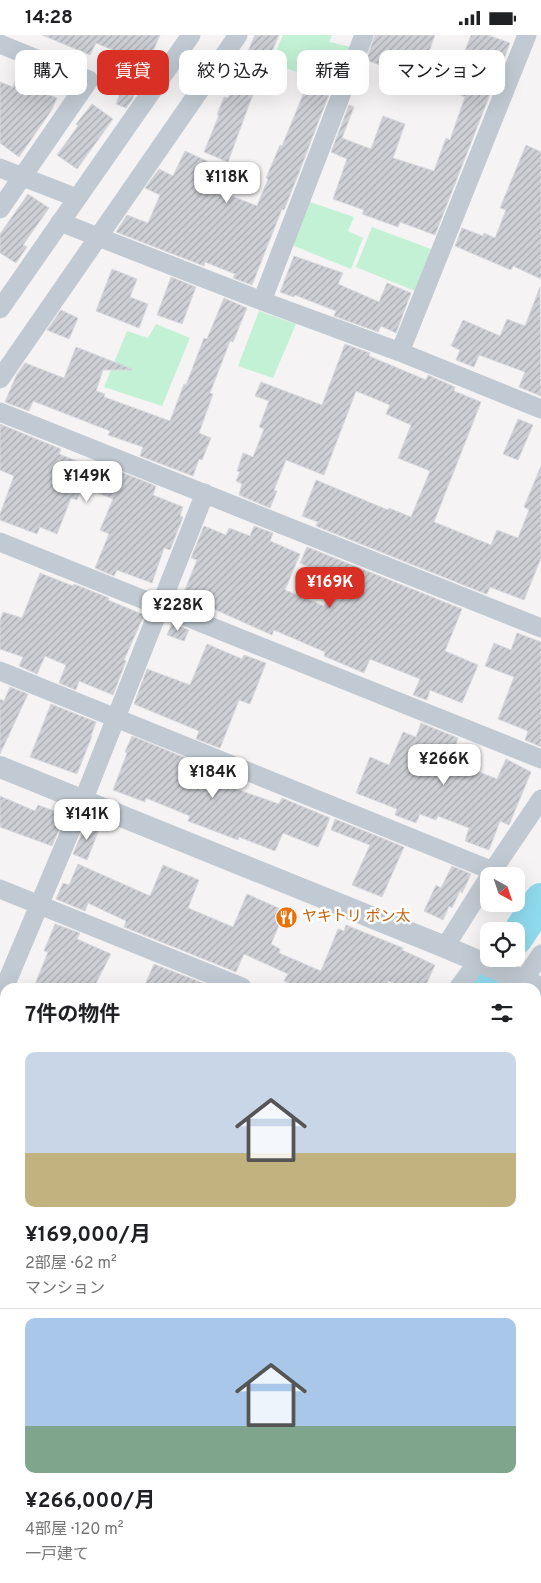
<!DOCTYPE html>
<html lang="ja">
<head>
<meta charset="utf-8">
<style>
	:root { --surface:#fff; --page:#f6f6f6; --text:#202124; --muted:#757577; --line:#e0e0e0; --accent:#d93025 }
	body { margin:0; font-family:Overpass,"Noto Sans JP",sans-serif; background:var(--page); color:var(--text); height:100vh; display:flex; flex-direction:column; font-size:19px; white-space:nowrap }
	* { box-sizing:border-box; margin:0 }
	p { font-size:16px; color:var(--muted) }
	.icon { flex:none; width:28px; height:28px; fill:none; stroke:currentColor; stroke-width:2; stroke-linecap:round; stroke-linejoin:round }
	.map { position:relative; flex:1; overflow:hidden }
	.drawer { position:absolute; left:0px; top:948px; width:541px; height:601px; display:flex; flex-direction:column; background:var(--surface); border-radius:15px 15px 0 0; box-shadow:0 5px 20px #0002 }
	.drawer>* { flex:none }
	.banner { position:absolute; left:15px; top:15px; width:511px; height:45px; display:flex; gap:10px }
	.needle { width:32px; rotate:140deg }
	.fabs { position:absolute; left:480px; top:832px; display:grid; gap:10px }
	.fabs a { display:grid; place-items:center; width:45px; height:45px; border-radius:10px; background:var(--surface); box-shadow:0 5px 20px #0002; font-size:25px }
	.price { position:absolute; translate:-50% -42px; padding:0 11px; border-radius:10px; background:#fff; color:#222; font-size:16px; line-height:32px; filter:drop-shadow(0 1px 2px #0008) }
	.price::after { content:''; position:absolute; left:50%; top:30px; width:15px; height:11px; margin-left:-8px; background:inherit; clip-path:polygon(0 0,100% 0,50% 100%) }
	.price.selected { background:var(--accent); color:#fff }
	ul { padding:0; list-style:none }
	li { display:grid; align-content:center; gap:10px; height:265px; padding:0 25px }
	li+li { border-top:1px solid var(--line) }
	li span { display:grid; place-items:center; height:155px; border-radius:10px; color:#555 }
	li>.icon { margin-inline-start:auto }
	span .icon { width:90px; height:90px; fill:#fffc; stroke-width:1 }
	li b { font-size:21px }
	h2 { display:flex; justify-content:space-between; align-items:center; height:60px; padding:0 25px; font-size:21px }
	.tag { padding:0 18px; border-radius:10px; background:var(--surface); box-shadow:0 5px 20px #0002; font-size:18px; line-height:45px }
	.tag.selected { background:var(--accent); color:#fff }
	.status { display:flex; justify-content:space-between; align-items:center; height:35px; padding:0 25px; background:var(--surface); direction:ltr }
	.status svg { height:14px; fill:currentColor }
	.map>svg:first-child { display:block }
	.garden { fill:#c3f1d5 }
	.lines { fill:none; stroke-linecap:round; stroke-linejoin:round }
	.river { stroke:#90daee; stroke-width:34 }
	.building { fill:url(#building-hatch); stroke:#d7d9de }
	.minor { stroke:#c1cad2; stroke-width:19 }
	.tertiary { stroke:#c1cad2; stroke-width:22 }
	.labels { text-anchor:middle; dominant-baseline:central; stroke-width:5; stroke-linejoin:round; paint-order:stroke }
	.food-label { font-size:15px; fill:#c56008; stroke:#fff; text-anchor:start }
</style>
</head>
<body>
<div class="status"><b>14:28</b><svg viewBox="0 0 49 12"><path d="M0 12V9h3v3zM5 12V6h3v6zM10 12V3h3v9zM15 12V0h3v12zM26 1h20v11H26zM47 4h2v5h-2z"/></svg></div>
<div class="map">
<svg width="541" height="1548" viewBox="0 0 541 1548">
	<defs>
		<pattern id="building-hatch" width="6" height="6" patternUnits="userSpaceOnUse" patternTransform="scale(1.25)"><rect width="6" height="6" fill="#cdcfd5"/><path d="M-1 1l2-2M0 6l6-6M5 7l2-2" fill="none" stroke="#a8abb0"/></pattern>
	</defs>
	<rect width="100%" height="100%" fill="#f5f3f3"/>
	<path class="garden" d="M283 0H332L329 7 351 12 335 50 271 28Z
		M307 166 354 182 348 196 363 203 351 234 289 209Z
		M372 192 431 214 415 256 356 232Z
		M259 276 296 289 273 343 238 331Z
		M156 289 190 303 162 371 104 352 127 296 148 303Z"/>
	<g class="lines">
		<path class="river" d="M516 903 541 865
			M483 952 502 924
			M93 1548 95 1544"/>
	</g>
	<path class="building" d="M42 0H160L132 65 126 73 116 69 132 27 120 23 122 19 96 8 90 20Z
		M255 0H279L250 67 228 127 204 117 219 80H217L224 62 228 63Z
		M375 0H435L419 44 366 25Z
		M471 0H488L510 8 435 200 400 187 398 192 362 179 364 175 333 164 347 124 331 117 349 70 354 72 342 103 371 114 383 81 405 89 393 123 434 136 446 103 450 105 465 62 450 56Z
		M309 45 331 54 298 140 284 175 282 174 252 250 233 243 235 239 205 227 204 231 116 197 127 180 148 188 160 160 145 153 159 134 173 141 185 116 207 126 197 147 257 171 268 144 266 143 280 110 282 111Z
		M15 46 57 63 51 76 19 122 0 108V47L13 52Z
		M92 69 113 84 77 134 57 120 78 91 76 89Z
		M526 110 541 117V244L513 231 511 235 455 211 462 193 483 201 484 198 495 203 506 175 500 173Z
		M28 159 49 173 23 210 27 212 16 228 0 218V199Z
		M294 221 343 238 338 249 379 267 387 248 411 258 396 298 381 291 378 297 334 281 336 276 295 260 294 262 280 257Z
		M112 234 137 244 130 262 148 269 139 293 96 276Z
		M171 242 196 252 182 289 157 280Z
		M540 252 541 361 519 352 525 337 479 320 474 332 456 325 460 315 451 311 463 285 500 301 507 284 525 291Z
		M224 263 247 273 233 307 230 306 210 358 213 359 199 398 211 403 202 425 199 424 193 441 140 421 143 412 108 400 110 396 33 366 29 376 5 367 17 339 25 328 64 343 76 312 132 334V335H103L96 356 105 359 104 362 170 386 184 349 186 350 204 303 207 304Z
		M61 275 78 283 69 304 47 295Z
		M345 309 370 318 369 321 426 345 428 340 455 352 454 356 481 367 434 487 491 510 497 495 518 503 529 475 524 472 541 431V523L524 565 490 552 487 559H486L316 491 318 487 302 481 316 445 388 475 389 473 411 482 430 436 398 423 411 390 386 379 390 370 356 356 324 440 286 425 274 455 277 456 270 473 239 460 242 449 236 446 240 437 237 436 243 418 253 422 264 394 259 392 269 366 255 361 261 347 322 370Z
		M518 384 533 390 518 425 503 419Z
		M0 389 61 414 59 419 94 433 96 427 156 451 153 460 183 472 180 481 183 482 170 515 164 513 152 548 117 535 114 541 95 533 109 499 100 495 113 464 82 451 77 465 71 463 57 499 40 492 37 499 0 485V479L14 441 0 435Z
		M204 491 226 500 229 493 250 501 254 491 273 498 270 506 300 519 285 555 324 571 336 544 300 528 307 512 462 574 445 616 478 630 462 668 430 655 427 665 413 660 420 644 370 624 364 638 324 621 325 617 274 595 272 600 207 571 206 574 198 571 197 574 180 567 197 525 191 523Z
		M40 538 73 551 74 549 109 563 108 565 144 580 124 625 126 626 113 660 79 646 76 655 59 648 66 630 45 621 37 639 19 631 23 622 0 614V586L3 577 22 583Z
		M172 588 189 595 184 606 167 600Z
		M517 598 541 607V712L525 705 528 696 498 684 514 642 485 631 494 608 511 615Z
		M207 609 242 624 244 620 266 628 250 669 239 665 220 713 196 704 199 696 134 669 147 634 190 650Z
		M10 652 28 659 0 719V664L4 666Z
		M51 669 96 687 91 701H92L77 739 30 722Z
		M421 688 458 703 455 712 463 715 458 729 497 744 506 724 531 737 509 790 500 786 489 815 465 806 469 793 438 781 436 785 420 779 416 788 395 780 397 774 356 758 370 722 389 730 403 697 416 702Z
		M132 701 220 737 216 747 279 769 282 763 330 783 318 812 283 798 275 816 239 802 238 805 188 786 190 781 146 763 145 767 113 755 127 718 125 717Z
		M0 761 35 776 38 770 65 780 52 811 0 792Z
		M335 784 404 812 382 862 352 850 370 810 331 795Z
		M87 786 100 792 87 825 73 819Z
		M78 829 150 861 163 830 199 845 188 873 233 892 247 859 285 876 271 909 280 914 279 918 321 936 338 894 344 896 346 890 403 913 402 915 435 930 425 952H404L388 946 385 952H298L284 946 288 939 244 919 236 937 124 892 126 886 88 868 85 876 56 864 63 848 69 850Z
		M452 831 471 839 462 858 460 856 452 873 449 871 443 885 424 876 436 850 441 853Z
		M55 889 80 898 77 904 111 919 94 952H34L48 917 44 916Z
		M154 929 213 952H144Z"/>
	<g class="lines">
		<path class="minor" d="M0 9 89 45 0 174
			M0 133 77 163
			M60 187 262 266 400 317 541 374
			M262 266 364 0
			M0 274 191 0
			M400 317 527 0
			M0 344 238 0
			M0 377 541 593
			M0 507 541 724
			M0 636 493 836
			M489 841 541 764
			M0 854 242 952
			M445 912 489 842
			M459 952 478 926
			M519 952 541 919
			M0 963 83 766 205 458
			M0 1082 5 1084
			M536 1148 541 1140
			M0 1166 5 1168
			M536 1232 541 1235
			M0 1288 5 1289
			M0 1396 5 1398
			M536 1417 541 1420
			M0 1538 5 1540
			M16 1544 28 1548
			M371 1544 379 1548
			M502 1544 509 1548
			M57 1548 59 1544
			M133 1548 136 1544"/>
		<path class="tertiary" d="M0 732 445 912 541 953"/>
	</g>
	<defs>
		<symbol id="restaurant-disc" viewBox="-11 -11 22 22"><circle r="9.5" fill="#e8710a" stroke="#fff"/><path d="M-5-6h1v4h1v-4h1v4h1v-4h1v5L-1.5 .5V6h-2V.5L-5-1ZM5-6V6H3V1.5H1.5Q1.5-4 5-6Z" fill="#fff"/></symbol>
	</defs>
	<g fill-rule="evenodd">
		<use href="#restaurant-disc" x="274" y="870" width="25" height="25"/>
	</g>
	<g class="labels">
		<g class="food-label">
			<text x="302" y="882">ヤキトリ ポン太</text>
		</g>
	</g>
</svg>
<div class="fabs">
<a><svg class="needle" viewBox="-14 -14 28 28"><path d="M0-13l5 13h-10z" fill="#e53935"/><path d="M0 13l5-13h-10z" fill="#757577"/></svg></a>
<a><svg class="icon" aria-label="locate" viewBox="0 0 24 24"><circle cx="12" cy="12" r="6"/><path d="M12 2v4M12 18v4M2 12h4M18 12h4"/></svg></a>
</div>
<b class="price" style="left:227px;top:169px">¥118K</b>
<b class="price" style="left:87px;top:468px">¥149K</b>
<b class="price selected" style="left:330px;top:574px">¥169K</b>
<b class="price" style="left:178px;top:597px">¥228K</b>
<b class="price" style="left:444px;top:751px">¥266K</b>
<b class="price" style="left:213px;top:764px">¥184K</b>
<b class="price" style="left:87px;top:806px">¥141K</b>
<div class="banner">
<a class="tag">購入</a>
<a class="tag selected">賃貸</a>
<a class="tag">絞り込み</a>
<a class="tag">新着</a>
<a class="tag">マンション</a>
</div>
<section class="drawer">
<h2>7件の物件<svg class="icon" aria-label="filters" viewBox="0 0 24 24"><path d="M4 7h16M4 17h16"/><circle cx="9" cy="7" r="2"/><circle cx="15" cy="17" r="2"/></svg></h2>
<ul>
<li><span style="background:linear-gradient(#c9d6e8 65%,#c2b280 0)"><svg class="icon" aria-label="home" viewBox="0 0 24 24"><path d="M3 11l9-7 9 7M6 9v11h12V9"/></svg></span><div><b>¥169,000/月</b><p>2部屋 · 62 m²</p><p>マンション</p></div></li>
<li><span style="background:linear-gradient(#a9c7e8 70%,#7fa58c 0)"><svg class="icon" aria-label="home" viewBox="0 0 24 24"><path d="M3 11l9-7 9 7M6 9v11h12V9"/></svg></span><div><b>¥266,000/月</b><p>4部屋 · 120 m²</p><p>一戸建て</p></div></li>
</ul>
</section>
</div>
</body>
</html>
